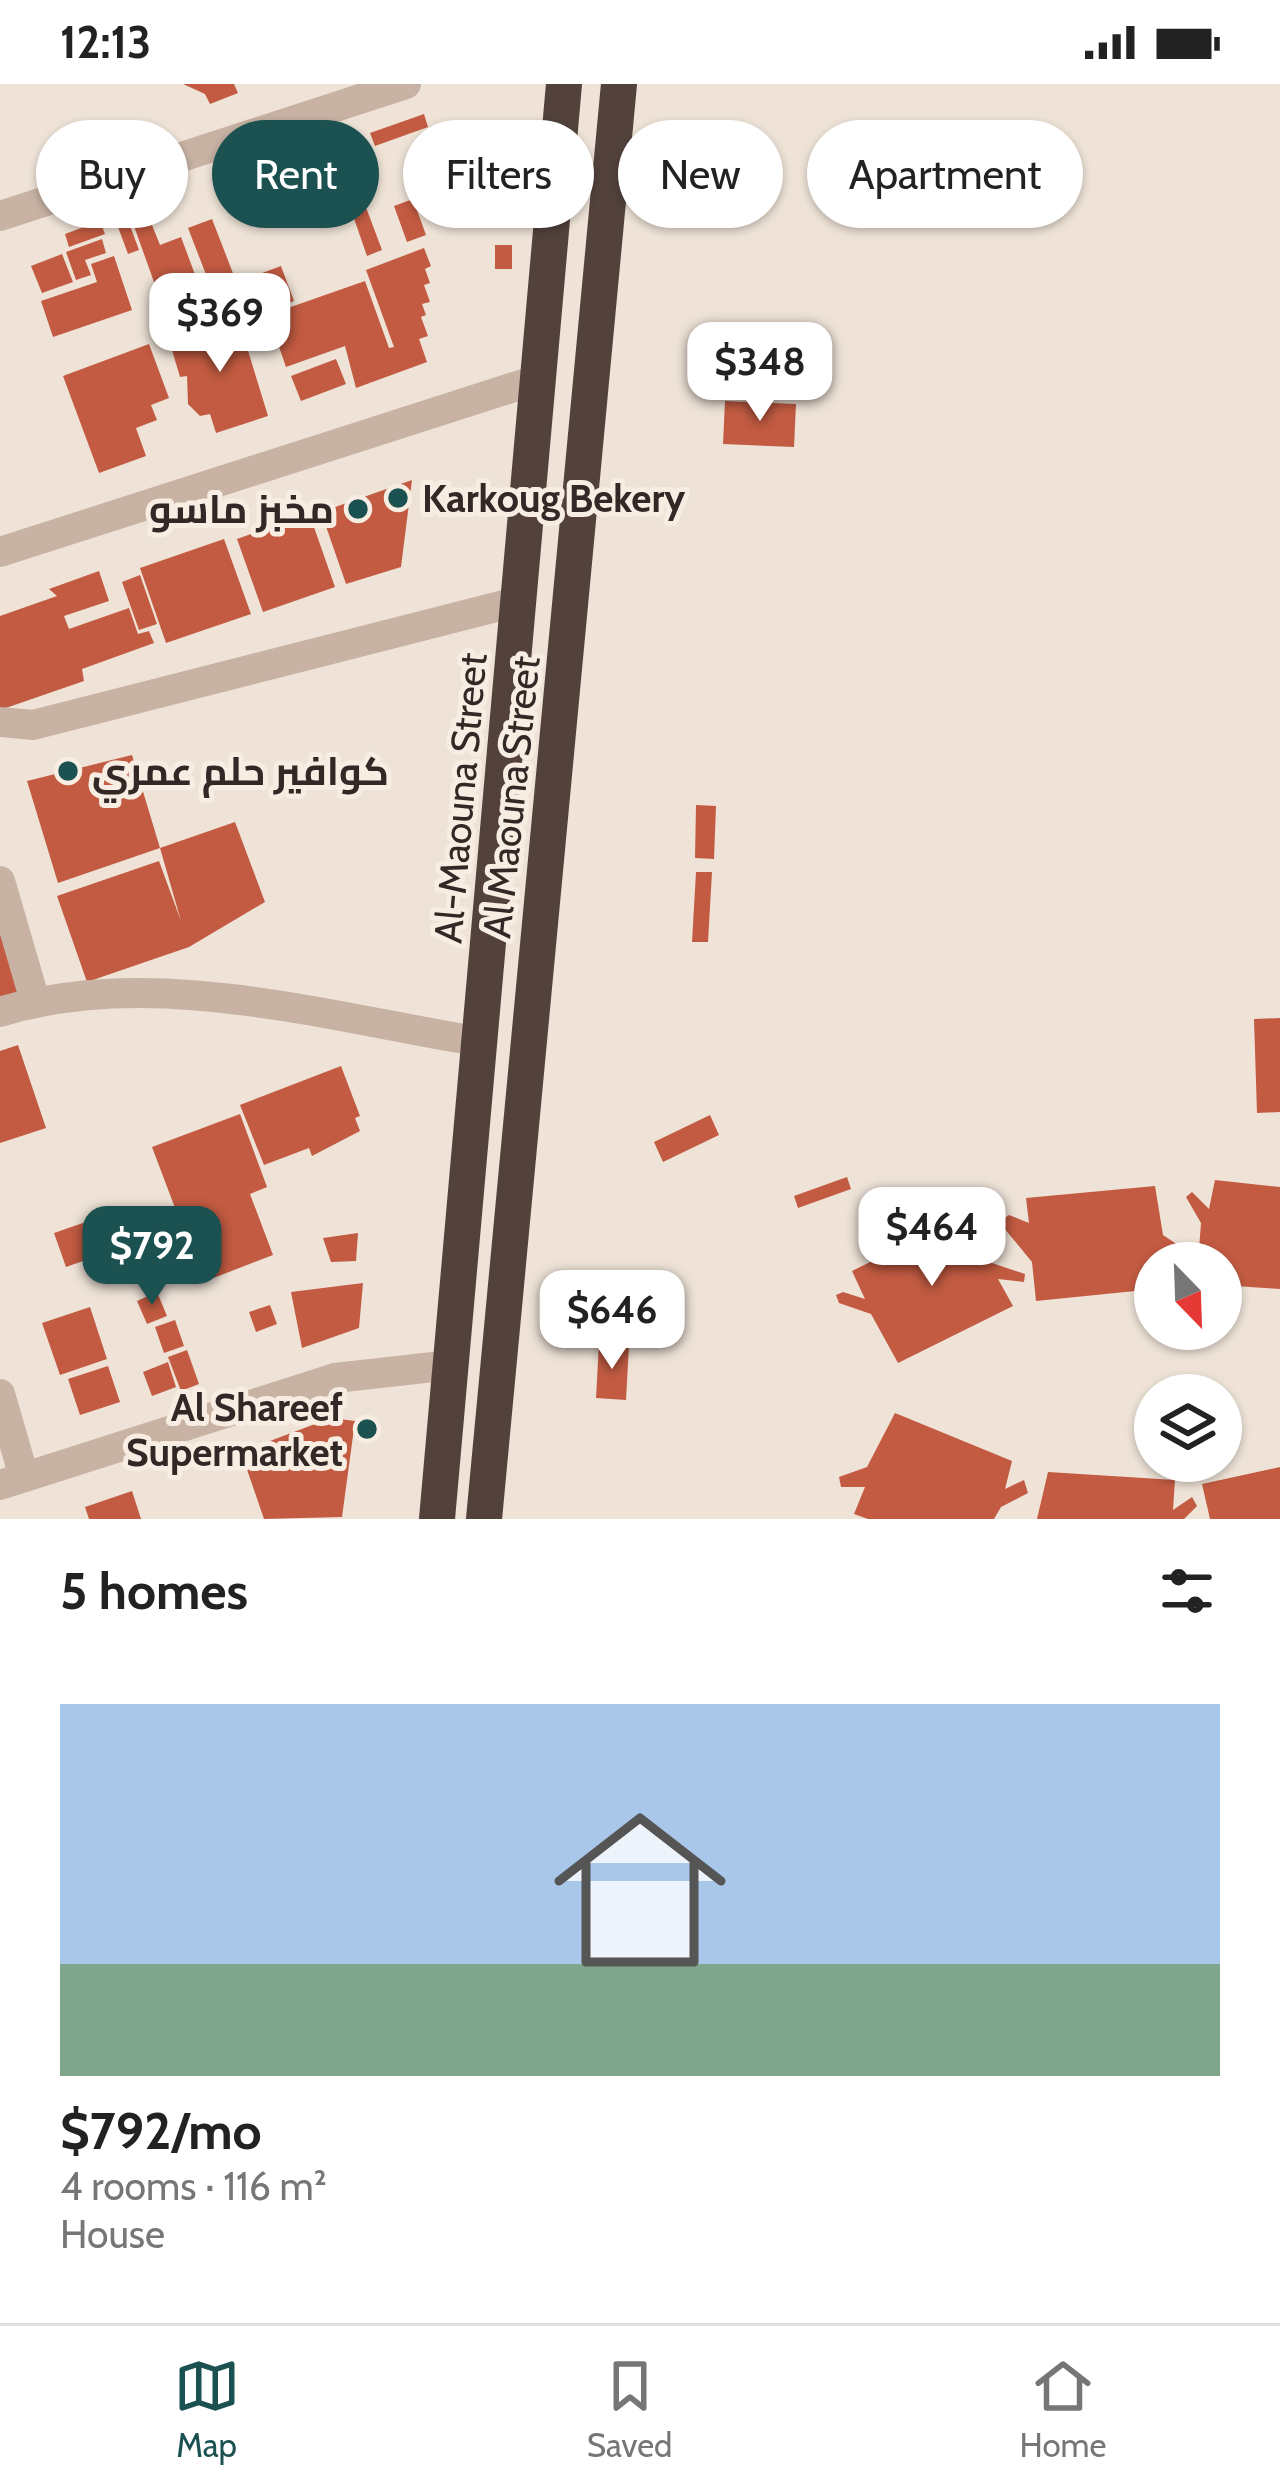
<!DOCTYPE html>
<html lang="en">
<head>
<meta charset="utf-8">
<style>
	:root { --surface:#fff; --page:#f6f6f6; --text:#222; --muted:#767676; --line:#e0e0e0; --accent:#1c5152 }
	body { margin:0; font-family:Cabin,Cairo,sans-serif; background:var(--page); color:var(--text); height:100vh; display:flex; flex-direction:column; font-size:45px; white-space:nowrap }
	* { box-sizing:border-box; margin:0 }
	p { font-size:39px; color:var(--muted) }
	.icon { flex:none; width:66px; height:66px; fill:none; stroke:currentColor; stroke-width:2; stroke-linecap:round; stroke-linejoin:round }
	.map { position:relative; height:1435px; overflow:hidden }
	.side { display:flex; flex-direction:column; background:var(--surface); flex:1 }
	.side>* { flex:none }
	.hud { position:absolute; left:36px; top:36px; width:1209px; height:108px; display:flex; gap:24px }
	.needle { width:78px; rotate:157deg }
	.buttons { position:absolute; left:1134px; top:1158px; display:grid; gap:24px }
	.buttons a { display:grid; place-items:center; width:108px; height:108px; border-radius:50%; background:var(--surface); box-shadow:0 3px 9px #0004; font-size:60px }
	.price { position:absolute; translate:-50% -102px; padding:0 27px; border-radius:24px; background:#fff; color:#222; font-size:39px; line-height:78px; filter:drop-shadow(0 3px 6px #0008) }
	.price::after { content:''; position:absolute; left:50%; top:72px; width:36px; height:27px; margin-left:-18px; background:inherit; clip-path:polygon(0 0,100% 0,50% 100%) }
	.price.on { background:var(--accent); color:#fff }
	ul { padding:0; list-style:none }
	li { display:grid; align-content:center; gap:24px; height:636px; padding:0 60px }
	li+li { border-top:3px solid var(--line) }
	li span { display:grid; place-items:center; height:372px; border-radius:0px; color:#555 }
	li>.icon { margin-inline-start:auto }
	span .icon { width:216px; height:216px; fill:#fffc; stroke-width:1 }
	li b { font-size:51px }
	h2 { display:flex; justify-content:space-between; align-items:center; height:144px; padding:0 60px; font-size:51px }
	.chip { padding:0 42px; border-radius:54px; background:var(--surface); box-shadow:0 3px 9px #0004; font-size:42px; line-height:108px }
	.chip.on { background:var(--accent); color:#fff }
	.status { display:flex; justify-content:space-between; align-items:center; height:84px; padding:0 60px; background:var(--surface); direction:ltr }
	.status svg { height:33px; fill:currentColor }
	.menu { display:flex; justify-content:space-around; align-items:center; height:168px; border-top:3px solid var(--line); background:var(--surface); font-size:33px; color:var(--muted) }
	.menu a { display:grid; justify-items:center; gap:6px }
	.menu .on { color:var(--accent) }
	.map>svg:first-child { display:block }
	.building { fill:#c25b42 }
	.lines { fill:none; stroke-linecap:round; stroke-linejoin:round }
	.street { stroke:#c7b2a3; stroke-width:30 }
	.highway { stroke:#53423c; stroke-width:36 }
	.poi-dot { fill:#1c5152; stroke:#f8ede2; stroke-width:4.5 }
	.labels { text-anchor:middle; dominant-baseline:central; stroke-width:10; stroke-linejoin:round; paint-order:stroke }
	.poi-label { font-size:39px; font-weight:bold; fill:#322825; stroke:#f8ede2; text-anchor:start }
	.street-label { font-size:39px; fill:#322825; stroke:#f8ede2 }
</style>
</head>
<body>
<div class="status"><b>12:13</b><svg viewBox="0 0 49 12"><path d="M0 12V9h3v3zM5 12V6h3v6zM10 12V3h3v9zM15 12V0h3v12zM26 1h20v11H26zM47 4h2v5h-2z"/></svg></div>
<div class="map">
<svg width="1280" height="1435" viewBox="0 0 1280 1435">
	<rect width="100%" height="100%" fill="#efe3d7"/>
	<path class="building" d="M183 0H234L238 9 210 20 205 10Z
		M424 30 428 43 375 62 370 49Z
		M413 115 426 151 407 158 394 122Z
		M364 118 382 166 367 172 350 123Z
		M212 135 236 197 212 206 188 144Z
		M150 136 160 161 181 153 203 212 164 226 134 142Z
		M100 137 105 150 69 163 65 150Z
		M129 139 139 166 128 170 118 143Z
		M102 155 106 169 85 176 91 191 76 196 66 168Z
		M495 161H512V185H495Z
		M424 164 431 182 425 185 430 199 424 201 430 218 422 220 426 231 421 233 428 252 419 255 427 278 356 304 345 262 286 283 268 231 365 197 389 264 394 263 366 186Z
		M62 170 73 198 42 209 31 182Z
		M114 172 132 226 53 253 41 217 97 198 91 180Z
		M281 182 294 217 252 232 240 197Z
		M238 234 268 332 216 349 210 330 200 332 188 320 187 292 180 293 169 256Z
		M149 260 169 314 151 321 157 336 136 344 146 372 99 389 63 292Z
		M336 275 346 300 301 317 291 292Z
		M725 317 796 320 794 363 723 360Z
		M412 396 401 483 346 500 321 428Z
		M309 429 335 503 263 528 237 455Z
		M224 455 251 530 166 559 140 484Z
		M99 487 109 517 64 532 69 545 129 524 138 550 149 547 154 559 82 585 84 597 0 626V532L57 512 49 505Z
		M140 491 157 540 139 546 122 498Z
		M132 671 160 764 58 799 27 697Z
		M696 721 716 722 714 775 695 774Z
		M235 738 265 818 189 863 87 898 57 812 159 777 181 837 160 764Z
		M696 788H712L708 858H692Z
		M0 842 25 911 0 919Z
		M1280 934V1028L1257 1029 1254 935Z
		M18 961 46 1044 0 1059V967Z
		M341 982 360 1032 355 1034 360 1047 312 1072 309 1064 264 1081 240 1021Z
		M240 1030 267 1103 250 1110 273 1171 203 1198 152 1063Z
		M710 1031 719 1051 663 1078 654 1058Z
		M847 1093 851 1105 798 1124 794 1112Z
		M1215 1096 1280 1103V1205L1221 1201V1179H1198L1201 1139 1186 1113 1192 1108 1209 1125Z
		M1155 1102 1163 1151 1190 1169 1189 1179H1178L1164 1168V1179H1155V1205L1036 1217 1032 1178 999 1138 1009 1131 1029 1139 1026 1114Z
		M129 1123 140 1157 66 1183 54 1149Z
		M967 1130 992 1179 1025 1190 1024 1198 998 1195 1013 1222 898 1279 871 1230 839 1219 836 1211 843 1208 865 1215 852 1187Z
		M358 1149 356 1177 331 1178 323 1154Z
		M363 1199 359 1244 302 1264 291 1208Z
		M157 1208 167 1232 147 1240 137 1217Z
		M270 1221 277 1240 256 1248 249 1228Z
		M90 1223 107 1275 60 1291 42 1239Z
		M175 1236 184 1262 164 1269 155 1243Z
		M599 1259 629 1261 626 1316 596 1314Z
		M187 1266 199 1300 181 1307 168 1273Z
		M168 1278 176 1303 152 1312 143 1288Z
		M108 1282 120 1318 80 1331 68 1295Z
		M895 1329 1012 1377 1005 1405 1024 1396 1028 1409 1001 1423 994 1435H868L854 1430 865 1403H841L839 1393 867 1383Z
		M331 1334 355 1337 342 1433 264 1435 241 1368Z
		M1280 1383V1435H1210L1202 1400Z
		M1048 1388 1175 1396 1173 1426 1192 1413 1197 1422 1184 1435H1037Z
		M132 1407 141 1435H89L85 1423Z"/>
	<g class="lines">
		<path class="street" d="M0 132 406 0
			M0 468 539 295
			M0 638 33 641 520 517
			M0 797 35 917
			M0 928C153 881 328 933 481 958
			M0 1310 24 1393
			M0 1401 335 1294 451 1281"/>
		<path class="highway" d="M437 1435 564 0
			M484 1435 619 0"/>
	</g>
	<g class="poi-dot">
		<circle cx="398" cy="414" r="12"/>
		<circle cx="358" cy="425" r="12"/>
		<circle cx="68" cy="687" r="12"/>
		<circle cx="367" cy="1345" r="12"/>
	</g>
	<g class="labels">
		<g class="poi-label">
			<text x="422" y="414">Karkoug Bekery</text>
			<text x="334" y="425" text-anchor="end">مخبز ماسو</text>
			<text x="92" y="687">كوافير حلم عمري</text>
			<text x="343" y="1323" text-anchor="end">Al Shareef<tspan x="343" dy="45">Supermarket</tspan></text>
		</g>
		<g class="street-label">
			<text transform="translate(511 713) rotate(-84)">Al Maouna Street</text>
			<text transform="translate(460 714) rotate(-85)">Al-Maouna Street</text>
		</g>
	</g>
</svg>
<div class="buttons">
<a><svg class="needle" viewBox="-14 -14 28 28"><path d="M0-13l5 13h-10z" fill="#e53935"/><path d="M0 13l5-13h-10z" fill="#767676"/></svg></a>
<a><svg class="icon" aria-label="layers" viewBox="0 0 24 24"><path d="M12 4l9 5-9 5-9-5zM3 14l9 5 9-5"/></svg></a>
</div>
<b class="price" style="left:220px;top:291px">$369</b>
<b class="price" style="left:760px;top:340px">$348</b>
<b class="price" style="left:932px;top:1205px">$464</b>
<b class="price on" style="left:152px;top:1224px">$792</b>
<b class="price" style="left:612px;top:1288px">$646</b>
<div class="hud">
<a class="chip">Buy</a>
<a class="chip on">Rent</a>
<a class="chip">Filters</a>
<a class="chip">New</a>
<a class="chip">Apartment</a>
</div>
</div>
<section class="side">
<h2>5 homes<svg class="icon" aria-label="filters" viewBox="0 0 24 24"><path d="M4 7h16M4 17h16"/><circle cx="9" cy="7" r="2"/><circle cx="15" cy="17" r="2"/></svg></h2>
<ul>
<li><span style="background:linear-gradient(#a9c7e8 70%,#7fa58c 0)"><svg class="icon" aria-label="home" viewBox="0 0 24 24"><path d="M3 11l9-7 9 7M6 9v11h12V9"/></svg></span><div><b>$792/mo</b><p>4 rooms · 116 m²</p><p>House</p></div></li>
</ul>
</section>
<nav class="menu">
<a class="on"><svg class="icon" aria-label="map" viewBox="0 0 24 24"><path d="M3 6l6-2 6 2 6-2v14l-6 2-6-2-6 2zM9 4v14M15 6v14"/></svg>Map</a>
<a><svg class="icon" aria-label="saved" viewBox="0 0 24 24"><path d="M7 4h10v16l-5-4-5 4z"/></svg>Saved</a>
<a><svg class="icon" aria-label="home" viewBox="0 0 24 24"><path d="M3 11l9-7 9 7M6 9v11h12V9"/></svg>Home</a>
</nav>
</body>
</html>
